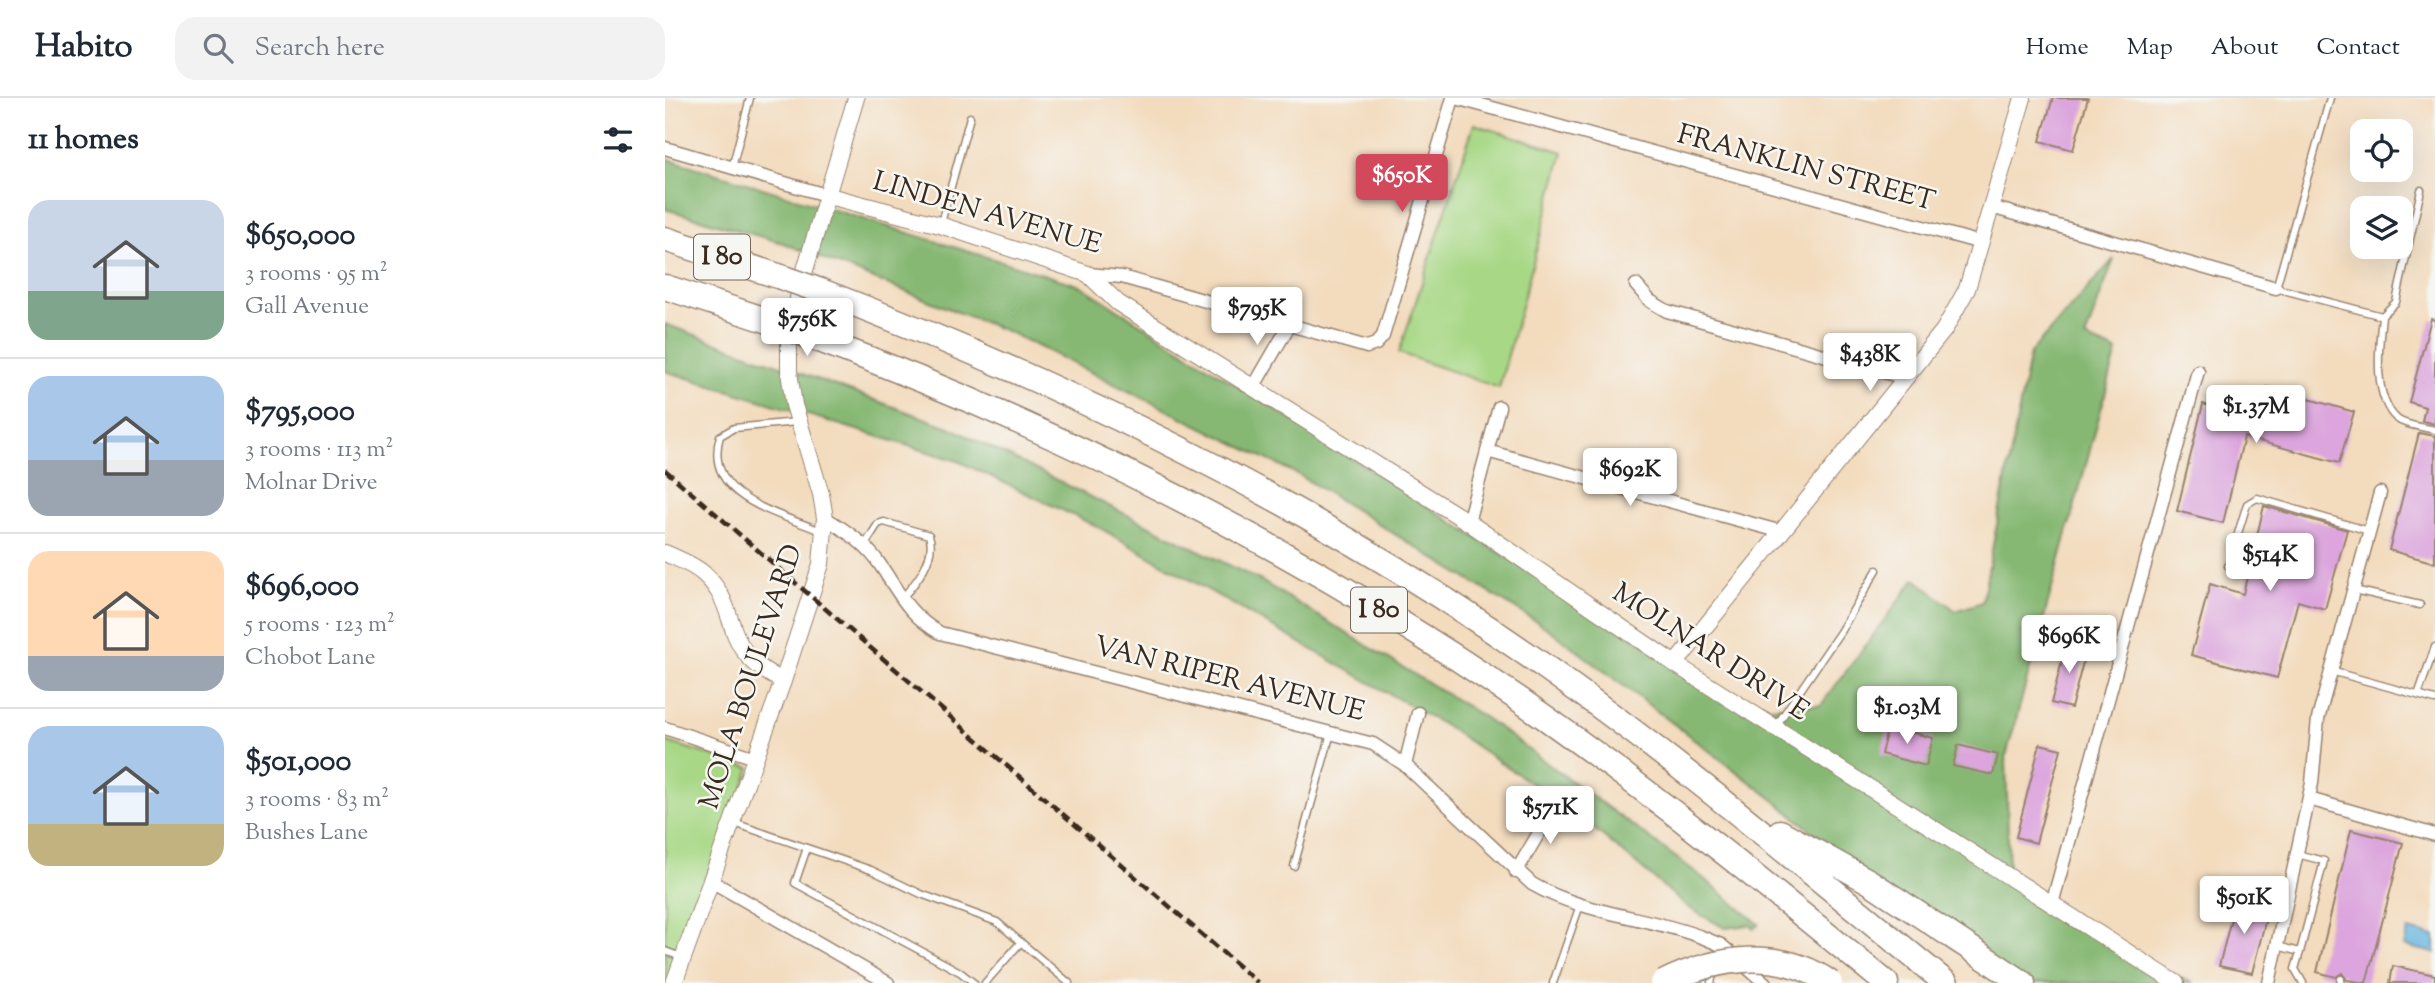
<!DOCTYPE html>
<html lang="en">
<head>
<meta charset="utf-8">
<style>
	:root { --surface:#fff; --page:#f2f2f3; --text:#1f2937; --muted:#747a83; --line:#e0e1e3; --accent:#d1495b }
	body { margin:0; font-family:"Sorts Mill Goudy",serif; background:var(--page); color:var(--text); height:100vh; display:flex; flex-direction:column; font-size:26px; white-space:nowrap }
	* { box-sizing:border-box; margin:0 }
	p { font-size:23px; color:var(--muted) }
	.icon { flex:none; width:38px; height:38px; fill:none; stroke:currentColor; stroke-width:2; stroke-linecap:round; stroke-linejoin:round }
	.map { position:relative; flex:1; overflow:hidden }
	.drawer { display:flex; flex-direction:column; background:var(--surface); width:665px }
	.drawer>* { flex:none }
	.buttons { position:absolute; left:1685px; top:21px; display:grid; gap:14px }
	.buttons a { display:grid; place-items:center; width:63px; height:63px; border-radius:14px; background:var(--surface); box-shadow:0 7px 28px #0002; font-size:35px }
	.price { position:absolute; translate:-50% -60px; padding:0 16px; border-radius:7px; background:#fff; color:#222; font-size:23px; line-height:46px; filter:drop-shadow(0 2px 4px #0008) }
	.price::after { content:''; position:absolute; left:50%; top:42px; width:21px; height:16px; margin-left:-10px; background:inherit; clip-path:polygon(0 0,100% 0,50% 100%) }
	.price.active { background:var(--accent); color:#fff }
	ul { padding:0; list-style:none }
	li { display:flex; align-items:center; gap:21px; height:175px; padding:0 28px }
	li+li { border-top:2px solid var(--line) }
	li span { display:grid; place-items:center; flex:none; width:196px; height:140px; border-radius:21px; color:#555 }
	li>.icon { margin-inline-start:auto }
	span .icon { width:84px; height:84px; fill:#fffc; stroke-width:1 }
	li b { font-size:30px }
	h2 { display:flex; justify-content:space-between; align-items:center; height:84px; padding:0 28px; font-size:30px }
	header { display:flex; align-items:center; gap:42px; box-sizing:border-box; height:98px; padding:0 35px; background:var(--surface); border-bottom:2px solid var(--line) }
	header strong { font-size:33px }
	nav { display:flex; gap:38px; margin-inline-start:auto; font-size:24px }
	.search { width:490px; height:63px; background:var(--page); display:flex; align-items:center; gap:18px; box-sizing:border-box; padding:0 24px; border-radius:21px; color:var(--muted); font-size:26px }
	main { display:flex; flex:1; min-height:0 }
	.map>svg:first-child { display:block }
	.green { fill:#a8d886; stroke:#728152; stroke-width:2 }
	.forest { fill:#86b873; stroke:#607148; stroke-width:2 }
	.water { fill:#63b5de; stroke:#4f707e; stroke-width:2 }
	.building { fill:#dca5dd }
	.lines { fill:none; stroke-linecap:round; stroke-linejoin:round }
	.service-casing { stroke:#97826e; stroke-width:9 }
	.minor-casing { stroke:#97826e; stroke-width:15 }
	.tertiary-casing { stroke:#97826e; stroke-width:18 }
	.motorway-casing { stroke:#97826e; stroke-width:27 }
	.service { stroke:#fff; stroke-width:6 }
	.minor { stroke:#fff; stroke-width:12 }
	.tertiary { stroke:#fff; stroke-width:16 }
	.motorway { stroke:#fff; stroke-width:24 }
	.rail { stroke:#3b2a1e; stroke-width:4.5; stroke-dasharray:10 5; stroke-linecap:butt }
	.motorway-bridge-casing { stroke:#97826e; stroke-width:27; stroke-linecap:butt }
	.motorway-bridge { stroke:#fff; stroke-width:24 }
	.labels { text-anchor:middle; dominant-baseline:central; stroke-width:5; stroke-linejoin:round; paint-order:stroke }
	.shield { fill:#f6f6f2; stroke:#73675e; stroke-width:2 }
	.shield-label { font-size:26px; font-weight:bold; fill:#3b2a1e }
	.street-label { font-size:28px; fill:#3b2a1e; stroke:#f6f6f2 }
</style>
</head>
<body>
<header>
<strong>Habito</strong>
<div class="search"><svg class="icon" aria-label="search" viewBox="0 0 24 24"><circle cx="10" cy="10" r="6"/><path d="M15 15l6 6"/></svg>Search here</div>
<nav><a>Home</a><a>Map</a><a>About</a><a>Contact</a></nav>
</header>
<main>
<section class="drawer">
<h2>11 homes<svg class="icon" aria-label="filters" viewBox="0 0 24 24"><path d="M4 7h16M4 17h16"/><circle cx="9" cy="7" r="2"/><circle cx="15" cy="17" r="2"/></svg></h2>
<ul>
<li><span style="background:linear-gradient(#c9d6e8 65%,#7fa58c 0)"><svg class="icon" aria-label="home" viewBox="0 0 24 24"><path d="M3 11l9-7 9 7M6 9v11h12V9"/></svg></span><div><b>$650,000</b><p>3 rooms · 95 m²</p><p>Gall Avenue</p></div></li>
<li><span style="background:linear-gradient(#a9c7e8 60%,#9aa5b1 0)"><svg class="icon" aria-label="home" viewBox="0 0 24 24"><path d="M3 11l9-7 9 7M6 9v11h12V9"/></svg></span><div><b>$795,000</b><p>3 rooms · 113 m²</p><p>Molnar Drive</p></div></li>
<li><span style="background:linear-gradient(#ffd9b3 75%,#9aa5b1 0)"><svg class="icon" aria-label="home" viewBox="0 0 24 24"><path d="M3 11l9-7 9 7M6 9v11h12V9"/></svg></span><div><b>$696,000</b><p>5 rooms · 123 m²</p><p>Chobot Lane</p></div></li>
<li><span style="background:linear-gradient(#a9c7e8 70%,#c2b280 0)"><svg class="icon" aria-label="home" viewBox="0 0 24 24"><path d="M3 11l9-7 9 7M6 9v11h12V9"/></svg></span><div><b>$501,000</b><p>3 rooms · 83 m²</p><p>Bushes Lane</p></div></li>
</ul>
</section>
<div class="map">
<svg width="1770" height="885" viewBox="0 0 1770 885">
	<rect width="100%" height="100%" fill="#f6f6f2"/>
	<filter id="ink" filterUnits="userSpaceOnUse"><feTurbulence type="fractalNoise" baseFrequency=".0143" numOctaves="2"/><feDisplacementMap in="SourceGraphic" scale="14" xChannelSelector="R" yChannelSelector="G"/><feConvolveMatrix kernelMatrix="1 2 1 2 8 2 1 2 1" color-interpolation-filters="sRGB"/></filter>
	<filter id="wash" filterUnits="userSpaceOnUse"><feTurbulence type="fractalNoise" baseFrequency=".00686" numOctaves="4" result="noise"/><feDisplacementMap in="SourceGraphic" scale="28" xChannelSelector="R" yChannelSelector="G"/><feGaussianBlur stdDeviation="1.57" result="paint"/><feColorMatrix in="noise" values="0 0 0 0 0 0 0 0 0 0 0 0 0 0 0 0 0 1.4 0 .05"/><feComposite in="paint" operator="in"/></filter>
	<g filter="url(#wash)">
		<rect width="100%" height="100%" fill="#f3dbbd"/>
		<path class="green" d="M809 26 898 54 834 290 734 255Z
			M0 643 85 670 8 885H0Z"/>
		<path class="forest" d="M0 60 416 188 1079 610 1156 607 1250 481 1291 513 1317 504 1365 255 1449 161 1420 240 1452 253 1341 658 1344 779 1477 864 1528 885H1332L1109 702 885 532 634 377 346 235 118 145 0 111Z
			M0 226 284 329 596 483 819 619 1032 775 1094 826 1089 830 1086 827 1060 830 1024 810 908 713 784 630 433 429 293 363 0 273Z"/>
		<path class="water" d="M1743 832 1770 838V855L1739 848Z"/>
		<g id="blocks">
			<path class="building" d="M1388 0H1423L1408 52 1375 43Z
				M1766 221 1770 222V326L1757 323 1760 309 1744 304Z
				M1602 289 1689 314 1674 365 1579 339 1558 425 1512 413 1538 306 1593 323Z
				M1754 335 1770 338V465L1724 452Z
				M1599 408 1682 432 1660 511 1633 503 1612 580 1526 557 1545 486 1578 496Z
				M1402 544 1422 549 1406 610 1386 605Z
				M1223 628 1268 640 1261 668 1216 656Z
				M1375 646 1396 651 1371 745 1351 739Z
				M1293 647 1333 657 1328 677 1288 668Z
				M1686 732 1738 745 1701 885 1682 882 1677 875 1671 879 1652 874Z
				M1571 801 1604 809 1587 875 1554 868Z
				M1728 868 1770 877V885H1725Z"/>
		</g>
	</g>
	<g filter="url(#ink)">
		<use href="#blocks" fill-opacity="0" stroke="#97826e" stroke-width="2"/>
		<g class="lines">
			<defs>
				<path id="service" d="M1665 0 1611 190 1717 218 1731 204 1756 92
					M67 70 85 0
					M276 125 305 19
					M1717 218C1714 246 1707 299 1732 321 1741 328 1759 329 1770 332
					M132 324 69 330 55 338C37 399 113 415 156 433
					M199 448 213 426 219 424 264 437C272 459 251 485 237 500
					M1563 468 1582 406 1592 400 1704 433
					M1689 492 1755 507
					M1666 573 1770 602
					M1753 597 1770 549
					M1111 628 1175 534 1212 472
					M69 725 206 772 256 796 332 824 404 885
					M142 750 130 785 295 874 309 885
					M629 768 666 635
					M1612 848 1635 854 1659 763 1632 756
					M0 853 16 859
					M1635 854 1630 871 1638 885
					M320 885 356 844
					M888 885 915 807
					M1046 885 1049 873
					M1675 885 1676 881"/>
				<path id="minor" d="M791 0 1316 145
					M0 50 164 98
					M1326 109 1611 190
					M423 176 457 179 702 249 711 246 718 238 788 0
					M971 187 985 203 1002 213 1240 280
					M589 288 625 226
					M822 353 1117 434
					M160 420C179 431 197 443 211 461 233 491 240 515 275 535L708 646 740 667 867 786C920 817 983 818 1039 840L1056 847 1100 885
					M803 424 834 309
					M0 630 90 660
					M740 667 753 615
					M1644 701 1770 737
					M851 774 875 733 897 707
					M46 783 223 885
					M1387 806 1533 273
					M1604 885 1647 685 1653 621 1715 395"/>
				<path id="tertiary" d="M164 98 275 127 423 176 453 205 803 424 1010 566 1511 885
					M0 455C13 461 28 466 39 476 79 513 51 551 118 583
					M1010 566 1279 232 1302 191 1358 0
					M9 885 118 583 156 466 160 420 156 396 129 307 124 274V242L137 182 191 0"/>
				<path id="motorway" d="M0 141 113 178
					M0 189 104 223
					M156 193C392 283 618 392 828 533 987 640 1133 764 1281 885
					M147 239C396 332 635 452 855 602 982 690 1101 787 1221 885
					M1115 734 1205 784 1358 885"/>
			</defs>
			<use href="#service" class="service-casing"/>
			<use href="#minor" class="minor-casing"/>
			<use href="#tertiary" class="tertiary-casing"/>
			<use href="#motorway" class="motorway-casing"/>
			<use href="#service" class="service"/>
			<use href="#minor" class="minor"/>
			<use href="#tertiary" class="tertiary"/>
			<use href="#motorway" class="motorway"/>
			<path class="rail" d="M0 372 593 885"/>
			<defs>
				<path id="motorway-bridge" d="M113 178 156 193
					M104 223 147 239
					M998 885C1050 859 1115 849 1165 885"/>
			</defs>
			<use href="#motorway-bridge" class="motorway-bridge-casing"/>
			<use href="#motorway-bridge" class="motorway-bridge"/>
		</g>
	</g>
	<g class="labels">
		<g class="shield">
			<rect x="29" y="136.5" width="56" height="45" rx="5"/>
			<rect x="686" y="489.5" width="56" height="45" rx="5"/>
		</g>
		<g class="shield-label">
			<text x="57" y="159">I 80</text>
			<text x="714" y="512">I 80</text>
		</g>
		<g class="street-label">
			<text transform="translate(1141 71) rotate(15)">FRANKLIN STREET</text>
			<text transform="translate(322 116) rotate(16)">LINDEN AVENUE</text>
			<text transform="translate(1045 555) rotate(33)">MOLNAR DRIVE</text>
			<text transform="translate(87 579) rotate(-72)">MOLA BOULEVARD</text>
			<text transform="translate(564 582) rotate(14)">VAN RIPER AVENUE</text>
		</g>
	</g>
</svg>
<div class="buttons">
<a><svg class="icon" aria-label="locate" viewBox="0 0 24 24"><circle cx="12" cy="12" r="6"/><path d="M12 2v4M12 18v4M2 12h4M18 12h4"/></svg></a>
<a><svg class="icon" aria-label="layers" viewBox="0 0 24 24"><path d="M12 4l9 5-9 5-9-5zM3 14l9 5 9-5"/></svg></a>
</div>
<b class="price active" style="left:737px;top:116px">$650K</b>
<b class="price" style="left:592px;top:249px">$795K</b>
<b class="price" style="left:142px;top:260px">$756K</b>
<b class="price" style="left:1205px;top:295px">$438K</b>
<b class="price" style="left:1591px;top:347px">$1.37M</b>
<b class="price" style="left:965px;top:410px">$692K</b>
<b class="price" style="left:1605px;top:495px">$514K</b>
<b class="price" style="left:1404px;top:577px">$696K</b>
<b class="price" style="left:1242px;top:648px">$1.03M</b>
<b class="price" style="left:885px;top:748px">$571K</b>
<b class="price" style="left:1579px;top:838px">$501K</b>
</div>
</main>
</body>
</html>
